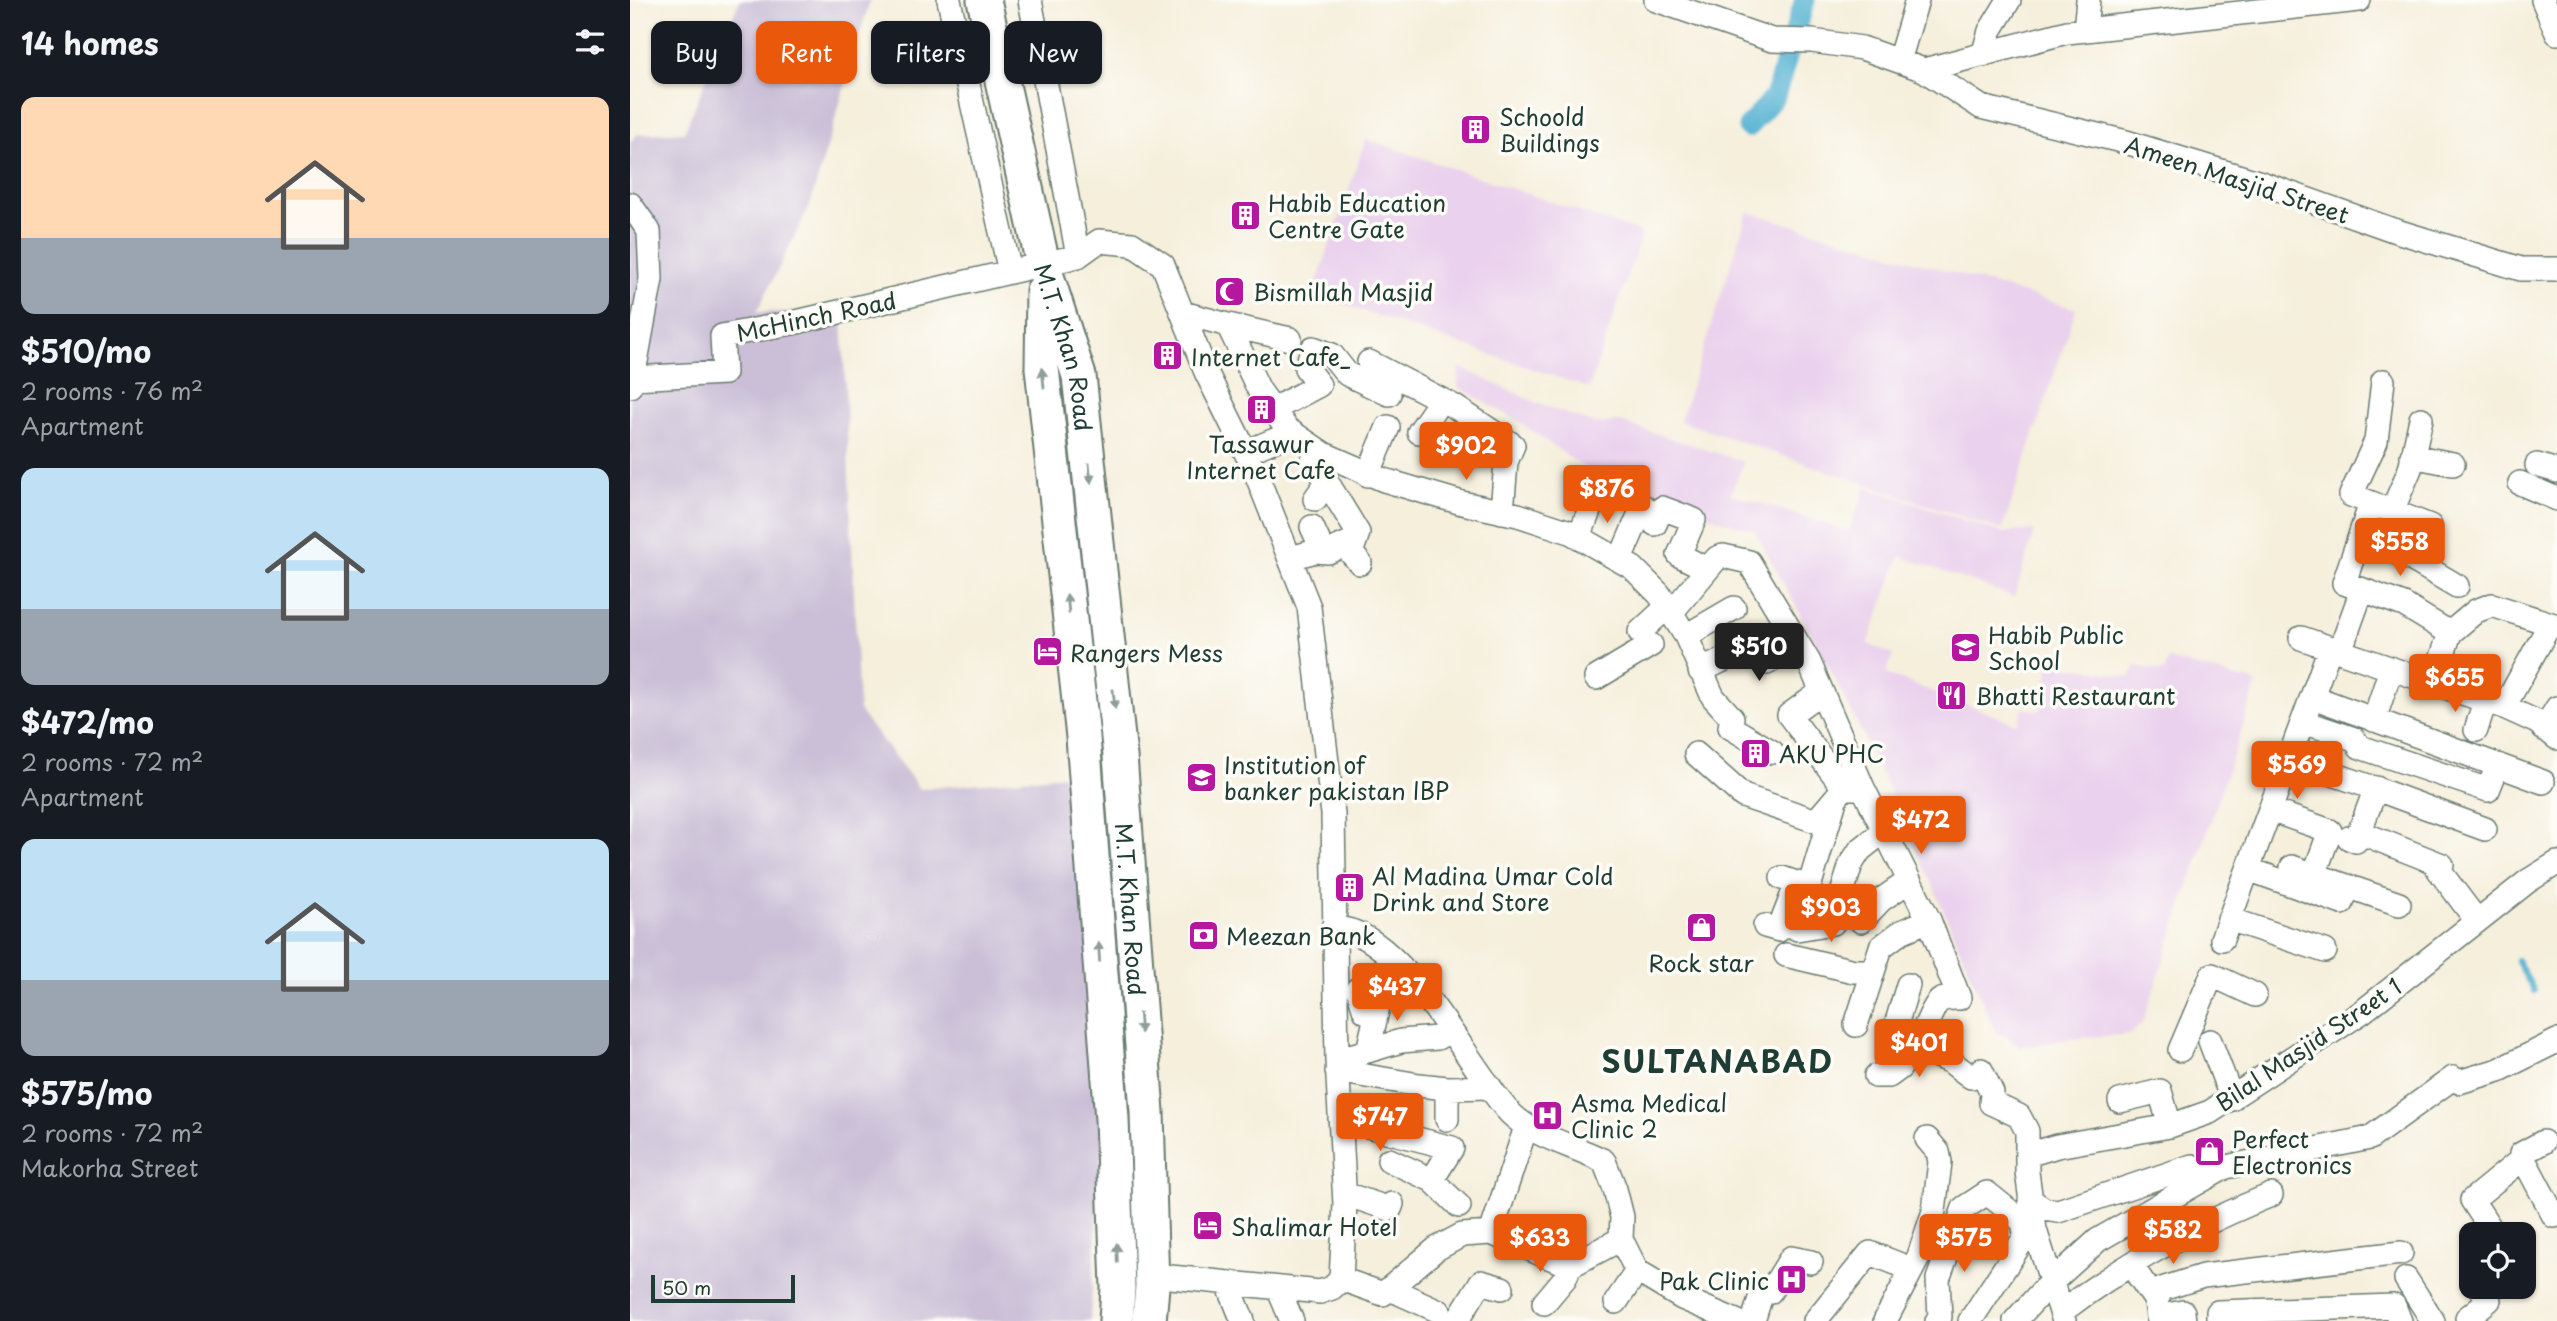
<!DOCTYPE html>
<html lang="en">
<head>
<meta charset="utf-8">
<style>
	:root { --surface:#171b24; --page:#242831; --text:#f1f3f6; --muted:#9ea1a6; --accent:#ea580c }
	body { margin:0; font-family:"Playpen Sans",sans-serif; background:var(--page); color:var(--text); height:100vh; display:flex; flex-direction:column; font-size:26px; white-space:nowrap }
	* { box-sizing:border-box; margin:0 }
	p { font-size:23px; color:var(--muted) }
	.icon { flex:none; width:38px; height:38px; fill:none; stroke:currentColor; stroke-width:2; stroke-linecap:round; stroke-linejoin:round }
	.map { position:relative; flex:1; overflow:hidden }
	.sheet { display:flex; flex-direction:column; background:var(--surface); width:630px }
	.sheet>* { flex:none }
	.hud { position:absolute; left:21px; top:21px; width:665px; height:63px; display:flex; gap:14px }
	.controls { position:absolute; left:1829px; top:1222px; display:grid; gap:14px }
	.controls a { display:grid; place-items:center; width:77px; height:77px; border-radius:14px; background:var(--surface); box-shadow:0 2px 5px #0004; font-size:35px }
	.scale { position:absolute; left:21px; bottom:18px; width:144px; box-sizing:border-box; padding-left:7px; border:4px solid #1f3d34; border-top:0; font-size:19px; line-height:24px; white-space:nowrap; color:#1f3d34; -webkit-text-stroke:5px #fdfcf7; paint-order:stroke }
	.price { position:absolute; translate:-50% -60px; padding:0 16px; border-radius:7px; background:var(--accent); color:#fff; font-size:23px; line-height:46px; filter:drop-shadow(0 2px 4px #0008) }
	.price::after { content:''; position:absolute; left:50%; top:42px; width:21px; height:16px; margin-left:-10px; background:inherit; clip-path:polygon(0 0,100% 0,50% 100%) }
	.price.current { background:#222; color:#fff }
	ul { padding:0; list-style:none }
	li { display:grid; align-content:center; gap:14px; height:371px; padding:0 21px }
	li span { display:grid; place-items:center; height:217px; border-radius:14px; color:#555 }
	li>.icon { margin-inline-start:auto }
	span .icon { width:126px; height:126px; fill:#fffc; stroke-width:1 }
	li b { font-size:30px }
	h2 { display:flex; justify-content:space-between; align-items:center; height:84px; padding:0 21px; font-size:30px }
	.tag { padding:0 24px; border-radius:14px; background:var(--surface); box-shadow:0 2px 5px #0004; font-size:24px; line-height:63px }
	.tag.current { background:var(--accent); color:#fff }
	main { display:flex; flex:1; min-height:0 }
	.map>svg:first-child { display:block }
	.built { fill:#ead1ed }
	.industrial { fill:#cabfd7 }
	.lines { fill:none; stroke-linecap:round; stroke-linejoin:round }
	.stream { stroke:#54b2d3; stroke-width:6 }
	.canal { stroke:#54b2d3; stroke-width:21 }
	.minor-casing { stroke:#6a7b6f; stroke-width:26 }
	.highway-casing { stroke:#6a7b6f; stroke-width:37 }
	.minor { stroke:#fff; stroke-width:23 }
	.highway { stroke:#fff; stroke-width:33 }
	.oneway { fill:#8f9e9a }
	.labels { text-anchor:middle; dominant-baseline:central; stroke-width:7; stroke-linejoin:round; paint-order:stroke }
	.poi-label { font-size:23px; fill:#1f3d34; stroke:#fdfcf7; text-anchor:start }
	.street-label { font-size:23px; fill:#1f3d34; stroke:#fdfcf7 }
	.district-label { font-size:30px; font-weight:bold; letter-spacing:2px; fill:#1f3d34; stroke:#fdfcf7 }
</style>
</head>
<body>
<main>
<section class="sheet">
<h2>14 homes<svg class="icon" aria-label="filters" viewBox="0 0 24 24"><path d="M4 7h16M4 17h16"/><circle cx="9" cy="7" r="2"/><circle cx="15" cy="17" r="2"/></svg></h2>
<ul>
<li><span style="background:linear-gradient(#ffd9b3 65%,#9aa5b1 0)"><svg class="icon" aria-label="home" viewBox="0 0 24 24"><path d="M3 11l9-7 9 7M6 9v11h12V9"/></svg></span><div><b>$510/mo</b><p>2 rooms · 76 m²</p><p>Apartment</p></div></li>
<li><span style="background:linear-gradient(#bfe0f5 65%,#9aa5b1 0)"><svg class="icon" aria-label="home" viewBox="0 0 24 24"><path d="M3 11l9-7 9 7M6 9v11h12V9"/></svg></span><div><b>$472/mo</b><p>2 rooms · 72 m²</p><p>Apartment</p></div></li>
<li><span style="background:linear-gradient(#bfe0f5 65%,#9aa5b1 0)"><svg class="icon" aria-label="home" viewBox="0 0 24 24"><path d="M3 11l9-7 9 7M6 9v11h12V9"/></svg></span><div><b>$575/mo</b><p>2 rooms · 72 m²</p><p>Makorha Street</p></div></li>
</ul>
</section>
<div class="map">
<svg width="1927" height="1321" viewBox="0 0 1927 1321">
	<rect width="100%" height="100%" fill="#fdfcf7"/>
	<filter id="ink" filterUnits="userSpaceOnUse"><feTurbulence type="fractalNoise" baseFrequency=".0143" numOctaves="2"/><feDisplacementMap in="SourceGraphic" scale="14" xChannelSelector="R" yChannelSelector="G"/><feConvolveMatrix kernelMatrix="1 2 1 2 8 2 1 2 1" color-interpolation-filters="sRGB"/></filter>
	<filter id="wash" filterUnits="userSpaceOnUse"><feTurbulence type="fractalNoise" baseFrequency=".00686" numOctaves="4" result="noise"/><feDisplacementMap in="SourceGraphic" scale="28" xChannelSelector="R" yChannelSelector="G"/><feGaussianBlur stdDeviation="1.57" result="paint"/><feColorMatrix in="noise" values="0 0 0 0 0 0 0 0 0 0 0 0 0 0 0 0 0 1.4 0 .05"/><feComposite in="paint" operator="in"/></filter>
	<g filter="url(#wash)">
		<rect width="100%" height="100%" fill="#f5efdc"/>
		<path class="built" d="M736 139 1012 233 959 388 683 294Z
			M1118 212 1446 309 1372 530 1050 421Z
			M829 367 909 404 965 424 990 422 1114 462 1100 494 1219 531 1236 487 1373 533 1405 530 1384 597 1270 556 1238 644 1263 655 1256 674 1387 724 1394 708 1410 711 1421 663 1500 677 1506 666 1535 672 1538 659 1627 683 1513 1022 1501 1034 1450 1038 1389 1047 1377 1036 1366 1033 1304 888 1243 755 1200 669 1125 531 974 482 891 423 828 387Z"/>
		<path class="industrial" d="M110 0H240L180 205 127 312 212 311 229 711 290 789 456 773 479 1045 460 1321H0V142L8 134 54 132Z"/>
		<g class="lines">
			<path class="stream" d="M1887 960 1904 991"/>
			<path class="canal" d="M1118 127 1145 96 1175 0"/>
		</g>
	</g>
	<g filter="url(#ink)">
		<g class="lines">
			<defs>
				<path id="minor" d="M319 0 380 272
					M400 0 448 256
					M1026 0 1142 40 1182 41 1232 48 1294 70 1437 32 1729 0
					M1913 0 1927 33
					M1455 30 1458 0
					M1353 55 1360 31 1379 0
					M1269 61 1287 0
					M1294 70 1351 107 1496 142 1634 184 1763 230 1891 269H1927
					M0 204 19 231 21 279 3 378
					M553 313 598 325 629 390 657 429 694 454 754 480 832 503 888 515 940 532 1003 568 1029 594 1056 636 1083 697 1102 718 1100 727 1142 752
					M598 325 660 339
					M739 362 825 407 883 445 876 462 872 512
					M1753 381 1746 441 1721 495 1800 526 1786 562
					M0 386 3 378 94 373 92 336 162 323 448 256 469 241 502 244 533 265 576 372 625 471 679 607 703 814 707 1060 715 1204 711 1279 702 1288 690 1292 521 1275
					M644 409 689 385 676 368 683 348 702 355 717 374 759 394
					M789 432 811 400
					M616 452 645 440
					M691 452 683 459 728 533 721 553 730 563
					M1782 456 1823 464
					M1907 465 1927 471
					M738 475 758 427
					M1890 483 1927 499
					M685 499 697 482
					M1741 503 1714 583 1774 605 1820 633
					M1762 511 1780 469 1791 419
					M1025 524 1032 508 1064 520 1049 555 1077 569
					M682 527 693 551
					M949 537 964 498
					M1730 537 1783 560 1827 586
					M660 558 686 551 698 552 725 540
					M990 560 1013 506
					M1041 613 1087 558 1093 556 1119 562 1179 662 1233 788 1299 920 1329 998C1324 998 1316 998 1311 1000 1303 1004 1292 1037 1286 1047
					M1010 632 1037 607
					M1056 636 1104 608
					M1671 638 1874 707 1920 624
					M1710 651 1732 590
					M1070 671 1114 650 1137 663 1169 645
					M966 678 1021 645
					M1803 684 1820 633 1846 611 1862 605 1927 626
					M1191 692 1159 715 1214 788
					M1683 697 1913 782
					M1874 707 1907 722 1927 738
					M1744 720 1761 669
					M1674 722 1724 739 1730 747 1858 790 1868 765
					M1914 729 1927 708
					M1846 730 1855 701
					M1066 754 1113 796 1186 821 1214 788H1233
					M1659 759 1741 787 1855 829
					M1640 810 1700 831 1684 875
					M1729 832 1812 865
					M1719 838 1726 841 1746 788
					M1662 867 1769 904
					M1618 869 1712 903 1718 886
					M1808 869 1847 921
					M1152 878 1169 884H1180L1204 804
					M1599 919 1695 951
					M1231 921 1251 900 1279 881
					M1135 926 1149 930 1167 883
					M703 927C710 929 718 929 724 932 774 951 823 1036 854 1079 862 1090 870 1103 880 1113 904 1137 943 1145 974 1161L985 1189 992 1217 991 1239 1007 1271 1052 1298 1106 1321
					M1167 929 1203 923 1221 864 1230 850 1254 831
					M1592 939 1700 648
					M1156 955 1224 971H1242
					M728 989 735 1011 745 1017
					M1226 1025 1251 947 1271 932 1299 920
					M1580 1041 1602 1099
					M1550 1050 1582 975 1625 995
					M738 1051 753 985
					M1269 1058 1260 1045 1278 985
					M707 1060 771 1041 807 1038 820 1031
					M1351 1070 1362 1093 1361 1103 1389 1116 1397 1131V1172L1405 1230 1434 1321
					M707 1071 789 1085 817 1088 860 1087
					M1246 1076H1259L1270 1068 1269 1058 1280 1048 1286 1047 1321 1062 1341 1077
					M817 1088V1119
					M1490 1101 1530 1091 1540 1126
					M710 1119 822 1148 802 1180
					M1913 1142 1891 1154 1924 1216
					M1397 1155 1427 1146 1540 1126 1580 1112 1732 1012 1898 881 1927 863
					M759 1160 802 1180 829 1206
					M715 1194 760 1209 762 1204
					M1400 1200 1414 1209 1428 1211 1562 1166 1572 1180
					M861 1233 896 1127
					M1864 1234 1842 1200 1892 1159
					M1501 1265 1526 1301 1528 1317 1553 1312 1554 1321
					M711 1279 753 1294 806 1249 832 1235 861 1233 940 1266 991 1239
					M1776 1279 1803 1321
					M598 1284 613 1321
					M648 1288 662 1321
					M760 1289 809 1311
					M1526 1301 1532 1289 1573 1276 1771 1253
					M986 1302 1007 1271
					M914 1303 935 1278 940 1266
					M1431 1312C1495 1263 1567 1225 1641 1195
					M1837 1318 1859 1300 1849 1286
					M827 1321 851 1282 872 1288
					M1123 1321 1133 1289 1140 1292 1161 1258 1181 1262
					M1185 1321 1240 1253 1281 1269
					M1255 1321 1289 1256 1304 1211 1310 1162 1308 1152 1297 1139
					M1307 1321 1310 1317 1308 1279 1334 1208 1357 1193 1393 1222 1396 1240
					M1340 1321 1391 1243 1407 1236
					M1385 1321 1414 1289 1468 1240 1576 1178 1596 1167 1740 1138 1823 1078 1829 1082 1869 1070 1927 1041
					M1588 1321V1312L1764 1306 1770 1321"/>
				<g id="highway">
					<path id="s1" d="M354 0 413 264 449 376 490 756 517 1112 522 1287 519 1321"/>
					<path d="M413 291 412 368 453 737 482 1119 488 1288 486 1321"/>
				</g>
			</defs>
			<use href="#minor" class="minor-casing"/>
			<use href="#highway" class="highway-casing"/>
			<use href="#minor" class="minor"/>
			<use href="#highway" class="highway"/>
		</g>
		<defs><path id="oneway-solid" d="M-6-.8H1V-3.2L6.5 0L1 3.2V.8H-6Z" transform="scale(1.75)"/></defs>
		<g class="oneway">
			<use href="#oneway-solid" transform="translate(413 378) rotate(-96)"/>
			<use href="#oneway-solid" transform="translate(460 473) rotate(84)"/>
			<use href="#oneway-solid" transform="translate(438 604) rotate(-96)"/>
			<use href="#oneway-solid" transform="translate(484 699) rotate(84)"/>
			<use href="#oneway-solid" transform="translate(469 952) rotate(-94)"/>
			<use href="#oneway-solid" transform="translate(510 1023) rotate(86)"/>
			<use href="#oneway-solid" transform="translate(487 1253) rotate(-92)"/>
		</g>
	</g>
	<defs>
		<symbol id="building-square" viewBox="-11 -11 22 22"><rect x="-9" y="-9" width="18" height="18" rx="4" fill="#b5179e" stroke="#fdfcf7"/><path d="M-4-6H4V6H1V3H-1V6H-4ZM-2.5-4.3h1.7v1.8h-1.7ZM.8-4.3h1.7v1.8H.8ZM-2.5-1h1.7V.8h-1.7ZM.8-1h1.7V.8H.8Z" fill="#fff"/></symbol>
		<symbol id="mosque-square" viewBox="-11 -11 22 22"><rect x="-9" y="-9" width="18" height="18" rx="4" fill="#b5179e" stroke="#fdfcf7"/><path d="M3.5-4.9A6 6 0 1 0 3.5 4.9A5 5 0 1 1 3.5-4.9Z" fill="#fff"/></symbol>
		<symbol id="school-square" viewBox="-11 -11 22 22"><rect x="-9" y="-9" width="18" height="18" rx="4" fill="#b5179e" stroke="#fdfcf7"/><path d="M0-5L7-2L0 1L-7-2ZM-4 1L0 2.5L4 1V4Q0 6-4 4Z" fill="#fff"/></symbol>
		<symbol id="hotel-square" viewBox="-11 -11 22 22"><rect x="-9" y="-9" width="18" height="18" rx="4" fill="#b5179e" stroke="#fdfcf7"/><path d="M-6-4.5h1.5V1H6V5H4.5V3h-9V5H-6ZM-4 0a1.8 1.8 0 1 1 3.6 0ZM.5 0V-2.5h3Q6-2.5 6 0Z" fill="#fff"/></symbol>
		<symbol id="restaurant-square" viewBox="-11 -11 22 22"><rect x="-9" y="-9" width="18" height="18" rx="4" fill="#b5179e" stroke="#fdfcf7"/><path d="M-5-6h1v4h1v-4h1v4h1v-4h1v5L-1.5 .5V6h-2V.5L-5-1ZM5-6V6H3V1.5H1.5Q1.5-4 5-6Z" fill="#fff"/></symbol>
		<symbol id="shop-square" viewBox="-11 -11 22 22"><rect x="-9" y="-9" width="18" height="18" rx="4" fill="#b5179e" stroke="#fdfcf7"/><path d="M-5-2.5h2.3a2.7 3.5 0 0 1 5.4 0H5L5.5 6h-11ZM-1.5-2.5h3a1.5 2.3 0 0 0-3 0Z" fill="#fff"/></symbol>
		<symbol id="bank-square" viewBox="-11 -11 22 22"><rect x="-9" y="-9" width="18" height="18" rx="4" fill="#b5179e" stroke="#fdfcf7"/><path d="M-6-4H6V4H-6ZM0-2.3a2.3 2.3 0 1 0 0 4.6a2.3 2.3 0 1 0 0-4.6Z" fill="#fff"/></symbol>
		<symbol id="hospital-square" viewBox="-11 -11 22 22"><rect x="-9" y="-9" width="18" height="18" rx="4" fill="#b5179e" stroke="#fdfcf7"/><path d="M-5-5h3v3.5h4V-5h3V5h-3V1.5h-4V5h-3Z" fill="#fff"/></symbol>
	</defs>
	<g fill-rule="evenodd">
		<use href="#building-square" x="828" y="112" width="35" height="35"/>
		<use href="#building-square" x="598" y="198" width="35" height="35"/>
		<use href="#mosque-square" x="582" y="274" width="35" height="35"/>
		<use href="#building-square" x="520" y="338" width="35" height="35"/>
		<use href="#building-square" x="614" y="392" width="35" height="35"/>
		<use href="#school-square" x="1318" y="630" width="35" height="35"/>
		<use href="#hotel-square" x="400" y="634" width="35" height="35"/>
		<use href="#restaurant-square" x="1304" y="678" width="35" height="35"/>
		<use href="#building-square" x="1108" y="736" width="35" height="35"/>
		<use href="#school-square" x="554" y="760" width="35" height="35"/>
		<use href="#building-square" x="702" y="870" width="35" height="35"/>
		<use href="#shop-square" x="1054" y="910" width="35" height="35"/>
		<use href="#bank-square" x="556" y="918" width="35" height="35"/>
		<use href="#hospital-square" x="900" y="1098" width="35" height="35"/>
		<use href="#shop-square" x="1562" y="1134" width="35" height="35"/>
		<use href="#hotel-square" x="560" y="1208" width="35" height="35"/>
		<use href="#hospital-square" x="1144" y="1262" width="35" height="35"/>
	</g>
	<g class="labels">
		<g class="poi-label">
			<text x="869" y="116">Schoold<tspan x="869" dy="26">Buildings</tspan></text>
			<text x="638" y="202">Habib Education<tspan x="638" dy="26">Centre Gate</tspan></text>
			<text x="623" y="291">Bismillah Masjid</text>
			<text x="561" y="356">Internet Cafe_</text>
			<text x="631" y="443" text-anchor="middle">Tassawur<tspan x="631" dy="26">Internet Cafe</tspan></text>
			<text x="1358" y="634">Habib Public<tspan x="1358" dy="26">School</tspan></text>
			<text x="440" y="652">Rangers Mess</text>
			<text x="1345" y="695">Bhatti Restaurant</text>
			<text x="1149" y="753">AKU PHC</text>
			<text x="594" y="764">Institution of<tspan x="594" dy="26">banker pakistan IBP</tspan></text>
			<text x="742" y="875">Al Madina Umar Cold<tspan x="742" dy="26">Drink and Store</tspan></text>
			<text x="596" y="935">Meezan Bank</text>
			<text x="1071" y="962" text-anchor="middle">Rock star</text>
			<text x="941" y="1102">Asma Medical<tspan x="941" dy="26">Clinic 2</tspan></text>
			<text x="1602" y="1138">Perfect<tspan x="1602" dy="26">Electronics</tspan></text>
			<text x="601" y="1226">Shalimar Hotel</text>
			<text x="1139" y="1280" text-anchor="end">Pak Clinic</text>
		</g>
		<g class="street-label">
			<text transform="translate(1607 179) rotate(18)">Ameen Masjid Street</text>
			<text transform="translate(186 316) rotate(-12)">McHinch Road</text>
			<text stroke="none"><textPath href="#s1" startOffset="357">M.T. Khan Road</textPath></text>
			<text stroke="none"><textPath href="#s1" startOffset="924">M.T. Khan Road</textPath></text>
			<text transform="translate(1678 1044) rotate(-34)">Bilal Masjid Street 1</text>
		</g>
		<g class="district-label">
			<text x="1088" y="1060">SULTANABAD</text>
		</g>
	</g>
</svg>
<div class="controls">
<a><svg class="icon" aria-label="locate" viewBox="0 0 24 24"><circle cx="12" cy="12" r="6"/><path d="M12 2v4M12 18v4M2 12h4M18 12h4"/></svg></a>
</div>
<div class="scale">50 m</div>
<b class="price" style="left:836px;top:482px">$902</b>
<b class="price" style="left:977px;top:525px">$876</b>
<b class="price" style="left:1770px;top:578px">$558</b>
<b class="price current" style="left:1129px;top:683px">$510</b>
<b class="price" style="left:1825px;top:714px">$655</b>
<b class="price" style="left:1667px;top:801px">$569</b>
<b class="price" style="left:1291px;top:856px">$472</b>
<b class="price" style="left:1201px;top:944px">$903</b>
<b class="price" style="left:767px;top:1023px">$437</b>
<b class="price" style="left:1289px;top:1079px">$401</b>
<b class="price" style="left:750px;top:1153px">$747</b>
<b class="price" style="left:1543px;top:1266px">$582</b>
<b class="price" style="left:910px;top:1274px">$633</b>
<b class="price" style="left:1334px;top:1274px">$575</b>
<div class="hud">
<a class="tag">Buy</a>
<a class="tag current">Rent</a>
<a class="tag">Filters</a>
<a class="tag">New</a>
</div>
</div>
</main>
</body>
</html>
